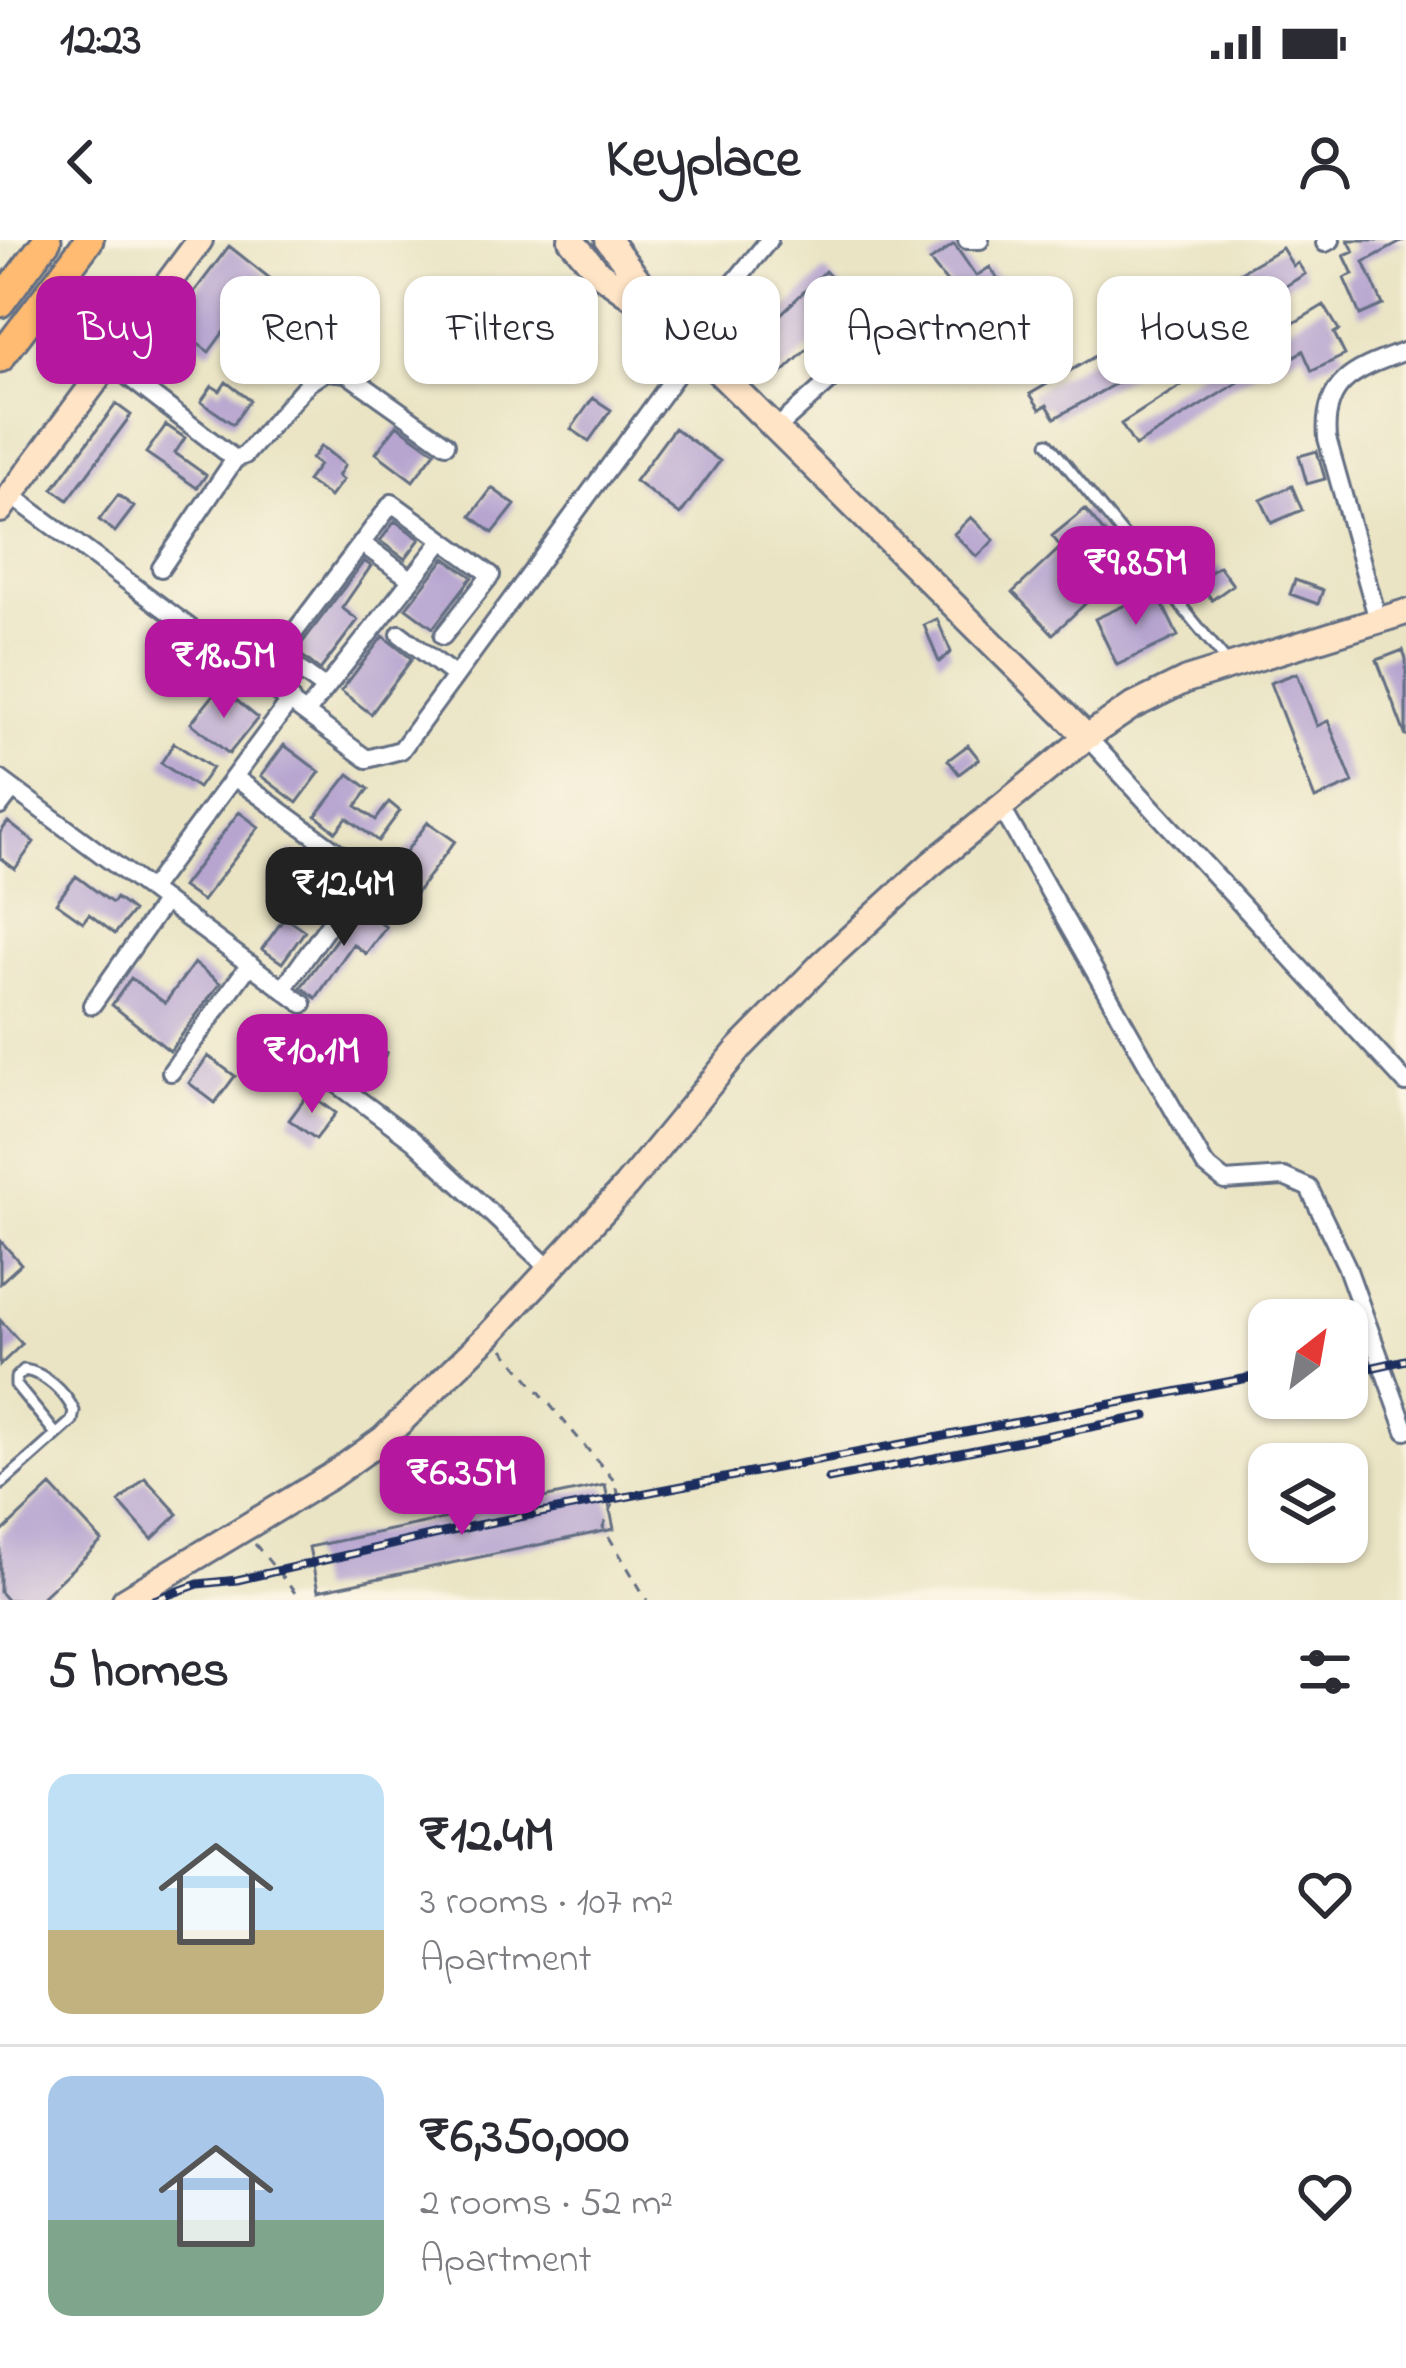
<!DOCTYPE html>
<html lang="en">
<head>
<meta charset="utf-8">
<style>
	:root { --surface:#fff; --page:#f7f7f7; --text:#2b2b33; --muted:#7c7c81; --line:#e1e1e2; --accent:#b5179e }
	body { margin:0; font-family:"Indie Flower",sans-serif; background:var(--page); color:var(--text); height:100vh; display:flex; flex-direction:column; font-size:45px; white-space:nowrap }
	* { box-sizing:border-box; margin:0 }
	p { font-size:39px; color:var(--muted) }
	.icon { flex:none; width:66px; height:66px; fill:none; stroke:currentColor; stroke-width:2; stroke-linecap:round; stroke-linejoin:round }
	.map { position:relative; height:1360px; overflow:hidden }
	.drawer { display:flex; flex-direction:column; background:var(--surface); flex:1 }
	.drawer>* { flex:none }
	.top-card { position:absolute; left:36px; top:36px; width:1335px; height:108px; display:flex; gap:24px }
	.needle { width:78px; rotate:31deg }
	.tools { position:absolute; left:1248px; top:1059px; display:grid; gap:24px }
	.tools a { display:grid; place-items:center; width:120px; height:120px; border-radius:24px; background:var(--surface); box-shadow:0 3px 9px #0004; font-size:60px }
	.price { position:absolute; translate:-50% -102px; padding:0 27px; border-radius:24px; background:var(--accent); color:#fff; font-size:39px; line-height:78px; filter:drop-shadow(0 3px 6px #0008) }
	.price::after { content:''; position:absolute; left:50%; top:72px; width:36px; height:27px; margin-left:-18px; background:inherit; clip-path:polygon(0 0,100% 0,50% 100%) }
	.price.active { background:#222; color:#fff }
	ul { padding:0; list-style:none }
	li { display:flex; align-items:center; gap:36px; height:300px; padding:0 48px }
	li+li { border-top:3px solid var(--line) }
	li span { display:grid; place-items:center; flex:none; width:336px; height:240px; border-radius:24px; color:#555 }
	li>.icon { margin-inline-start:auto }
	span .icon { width:144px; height:144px; fill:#fffc; stroke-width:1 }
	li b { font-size:51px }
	h2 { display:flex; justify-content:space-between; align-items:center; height:144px; padding:0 48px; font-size:51px }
	.tag { padding:0 42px; border-radius:24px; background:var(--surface); box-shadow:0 3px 9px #0004; font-size:42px; line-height:108px }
	.tag.active { background:var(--accent); color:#fff }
	.status { display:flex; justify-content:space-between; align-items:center; height:84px; padding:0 60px; background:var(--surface); direction:ltr }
	.status svg { height:33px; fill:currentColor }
	header { display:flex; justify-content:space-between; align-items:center; height:156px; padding:0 48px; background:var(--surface); font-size:54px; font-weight:700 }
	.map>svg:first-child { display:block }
	.building { fill:#b7a5d0 }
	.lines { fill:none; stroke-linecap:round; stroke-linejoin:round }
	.lane-casing { stroke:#636e82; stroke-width:15 }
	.street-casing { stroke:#636e82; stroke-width:22 }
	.secondary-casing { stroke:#636e82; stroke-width:30 }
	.primary-casing { stroke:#636e82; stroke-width:33 }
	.path { stroke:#636e82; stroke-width:3; stroke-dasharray:9 9; stroke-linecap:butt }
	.lane { stroke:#fff; stroke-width:9 }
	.street { stroke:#fff; stroke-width:16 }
	.secondary { stroke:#ffe4c6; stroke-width:24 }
	.primary { stroke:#febb71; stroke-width:27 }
	.rail-casing { stroke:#1b2f5e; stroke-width:9 }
	.rail { stroke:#fcf5e5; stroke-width:4.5; stroke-dasharray:14; stroke-linecap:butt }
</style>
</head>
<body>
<div class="status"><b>12:23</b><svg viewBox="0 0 49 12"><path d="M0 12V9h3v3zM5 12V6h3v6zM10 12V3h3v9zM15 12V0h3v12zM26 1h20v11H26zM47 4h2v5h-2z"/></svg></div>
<header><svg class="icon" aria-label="back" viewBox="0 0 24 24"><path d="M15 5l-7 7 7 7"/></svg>Keyplace<svg class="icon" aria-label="person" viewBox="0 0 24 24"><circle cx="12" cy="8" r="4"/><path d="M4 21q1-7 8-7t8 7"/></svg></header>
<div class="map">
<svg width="1406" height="1360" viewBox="0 0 1406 1360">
	<rect width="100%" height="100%" fill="#fcf5e5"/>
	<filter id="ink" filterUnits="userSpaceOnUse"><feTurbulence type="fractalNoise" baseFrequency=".00833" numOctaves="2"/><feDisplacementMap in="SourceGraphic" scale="24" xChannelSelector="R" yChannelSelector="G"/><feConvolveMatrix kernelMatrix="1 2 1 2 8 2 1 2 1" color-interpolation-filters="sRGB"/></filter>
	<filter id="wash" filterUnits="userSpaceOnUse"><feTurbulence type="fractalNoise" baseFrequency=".004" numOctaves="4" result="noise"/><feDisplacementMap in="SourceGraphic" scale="48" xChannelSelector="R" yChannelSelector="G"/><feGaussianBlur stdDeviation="2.7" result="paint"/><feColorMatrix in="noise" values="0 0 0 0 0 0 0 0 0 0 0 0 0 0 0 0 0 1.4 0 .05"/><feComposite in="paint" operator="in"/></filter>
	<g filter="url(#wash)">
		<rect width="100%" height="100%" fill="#eae4c4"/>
		<g id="blocks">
			<path class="building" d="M1348 0H1405L1364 22 1383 65 1360 75 1344 38 1353 34 1344 15 1354 11Z
				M954 4 976 36 990 27 1000 42 966 66 930 21Z
				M229 6 286 51 259 86 239 71 209 112 190 98 183 107 163 93Z
				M1282 8 1293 26 1298 23 1305 34 1271 55 1055 178 1047 165 1040 169 1030 154Z
				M825 31 874 81 842 113 823 94 778 137 729 87 762 55 781 74Z
				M1324 65 1339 90 1334 93 1345 115 1312 131 1303 111 1275 128 1271 122 1135 206 1121 184 1253 99 1257 105Z
				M226 142 250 160 233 184 201 162 212 146 220 151Z
				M593 158 611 170 589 201 571 189Z
				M116 164 131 175 68 260 53 249Z
				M166 185 185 198 175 213 206 235 197 248 146 213Z
				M397 185 435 212 413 241 376 213Z
				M674 188 720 221 680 275 635 241Z
				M321 206 345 225 338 236 343 240 330 257 307 241 319 225 311 219Z
				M1317 211 1325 239 1307 244 1299 216Z
				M1292 246 1302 270 1272 283 1261 260Z
				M492 248 515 265 493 293 471 276Z
				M118 255 134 267 115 292 99 280Z
				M1085 269 1111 301 1065 339 1087 362 1053 394 1013 352 1061 307 1052 296Z
				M971 277 994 300 977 317 954 294Z
				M395 281 420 299 405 319 380 301Z
				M445 318 472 337 433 388 406 368Z
				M364 321 371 326 342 368 358 380 320 430 296 411Z
				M1219 326 1233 345 1212 360 1198 341Z
				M1295 340 1323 350 1318 364 1290 354Z
				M1156 351 1178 396 1117 425 1095 379Z
				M937 379 951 412 939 422 924 385Z
				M383 396 412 419 371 474 341 451Z
				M1403 410 1406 419V497L1377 420Z
				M1297 433 1317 486 1328 481 1353 543 1315 559 1270 443Z
				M220 447 258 478 229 514 191 483Z
				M174 503 212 528 198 548 161 523Z
				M284 505 320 532 297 563 261 536Z
				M968 505 979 519 959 534 948 520Z
				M349 534 369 549 356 566 376 580 389 562 400 571 378 601 347 578 336 592 316 576Z
				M239 572 259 587 202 661 182 647Z
				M8 582 34 602 15 629 0 618V593Z
				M428 582 455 601 414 656 389 634Z
				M291 611 311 626 288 657 269 643Z
				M76 636 112 663 116 658 133 671 115 694 89 674 83 682 56 663Z
				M359 668 386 687 366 714 353 704 316 758 301 747Z
				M285 677 305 691 282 723 262 709Z
				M194 723 220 743 170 811 112 765 131 738 165 763Z
				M326 779 364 811 372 801 387 813 368 839 312 797Z
				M208 816 235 836 215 863 189 843Z
				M309 853 336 873 316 899 289 880Z
				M0 1000 21 1024 0 1043Z
				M0 1080 22 1104 0 1125Z
				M145 1238 178 1274 152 1299 119 1262Z
				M605 1245 614 1289 318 1351 309 1307Z
				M51 1246 102 1301 39 1360H7L0 1352V1294Z"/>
		</g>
	</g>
	<g filter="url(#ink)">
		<use href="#blocks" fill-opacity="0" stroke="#636e82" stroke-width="3"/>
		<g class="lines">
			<defs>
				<path id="lane" d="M1048 203 1227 422
					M0 1245 72 1181 74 1171C65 1152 45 1133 24 1130L16 1138V1145L56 1194"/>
				<path id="street" d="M967 0H980
					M1325 3 1331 0
					M687 100 769 0
					M109 122 235 219 245 215 308 143 326 131 346 133 446 204
					M777 188 891 86
					M11 255 367 519 401 510 696 108
					M361 303 404 334
					M161 328 235 219
					M1378 380 1327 198C1322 139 1358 129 1406 111
					M400 394 455 436
					M324 448 278 414 392 263 491 335 443 396
					M307 472 443 300
					M1087 497 1406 843
					M234 537 402 659
					M0 539 303 764
					M0 566 13 549
					M1001 567 1205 925 1225 941 1284 937 1309 948 1346 1025 1406 1191
					M150 650 291 460
					M283 749 365 634
					M92 765 165 661
					M305 820 413 900 550 1029
					M171 832 250 724"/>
				<path id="secondary" d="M571 0 599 33 670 84 1087 497
					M608 0 657 65
					M0 270 200 0
					M125 1360 331 1236 383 1199 490 1094 626 946 738 810 824 722 931 624 1087 497 1131 467 1186 440 1406 372"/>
				<path id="primary" d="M0 63 47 0
					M0 118 89 0"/>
			</defs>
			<use href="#lane" class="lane-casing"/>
			<use href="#street" class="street-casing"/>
			<use href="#secondary" class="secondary-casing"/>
			<use href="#primary" class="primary-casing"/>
			<path class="path" d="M503 1109 616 1243 618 1253 603 1287 647 1360
				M255 1304 301 1360"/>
			<use href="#lane" class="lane"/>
			<use href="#street" class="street"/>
			<use href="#secondary" class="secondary"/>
			<use href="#primary" class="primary"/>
			<defs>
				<path id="rail" d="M1347 1133 1406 1120
					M828 1239 1146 1176
					M154 1360 198 1344 237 1340 478 1285 1269 1134"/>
			</defs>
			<use href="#rail" class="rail-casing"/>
			<use href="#rail" class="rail"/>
		</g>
	</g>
</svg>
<div class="tools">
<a><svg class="needle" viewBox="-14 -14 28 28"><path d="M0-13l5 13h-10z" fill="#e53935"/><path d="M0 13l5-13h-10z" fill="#7c7c81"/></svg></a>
<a><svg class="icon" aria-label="layers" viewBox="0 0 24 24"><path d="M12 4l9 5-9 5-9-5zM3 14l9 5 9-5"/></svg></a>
</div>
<b class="price" style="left:1136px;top:388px">₹9.85M</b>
<b class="price" style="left:224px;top:481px">₹18.5M</b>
<b class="price active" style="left:344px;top:709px">₹12.4M</b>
<b class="price" style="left:312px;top:876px">₹10.1M</b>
<b class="price" style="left:462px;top:1298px">₹6.35M</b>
<div class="top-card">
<a class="tag active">Buy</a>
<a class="tag">Rent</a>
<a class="tag">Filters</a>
<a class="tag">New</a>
<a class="tag">Apartment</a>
<a class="tag">House</a>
</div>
</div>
<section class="drawer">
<h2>5 homes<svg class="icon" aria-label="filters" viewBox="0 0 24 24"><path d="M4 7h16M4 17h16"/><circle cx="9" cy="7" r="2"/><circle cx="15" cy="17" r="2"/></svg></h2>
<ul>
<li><span style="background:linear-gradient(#bfe0f5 65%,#c2b280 0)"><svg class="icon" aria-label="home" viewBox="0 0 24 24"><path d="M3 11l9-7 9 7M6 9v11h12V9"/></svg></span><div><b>₹12.4M</b><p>3 rooms · 107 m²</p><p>Apartment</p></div><svg class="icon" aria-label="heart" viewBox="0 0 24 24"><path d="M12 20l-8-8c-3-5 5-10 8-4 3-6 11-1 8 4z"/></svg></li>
<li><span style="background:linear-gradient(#a9c7e8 60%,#7fa58c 0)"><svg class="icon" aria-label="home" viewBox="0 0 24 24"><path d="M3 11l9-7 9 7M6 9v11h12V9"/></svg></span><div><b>₹6,350,000</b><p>2 rooms · 52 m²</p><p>Apartment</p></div><svg class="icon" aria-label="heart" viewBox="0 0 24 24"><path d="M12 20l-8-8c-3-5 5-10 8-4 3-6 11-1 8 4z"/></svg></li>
</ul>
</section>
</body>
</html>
